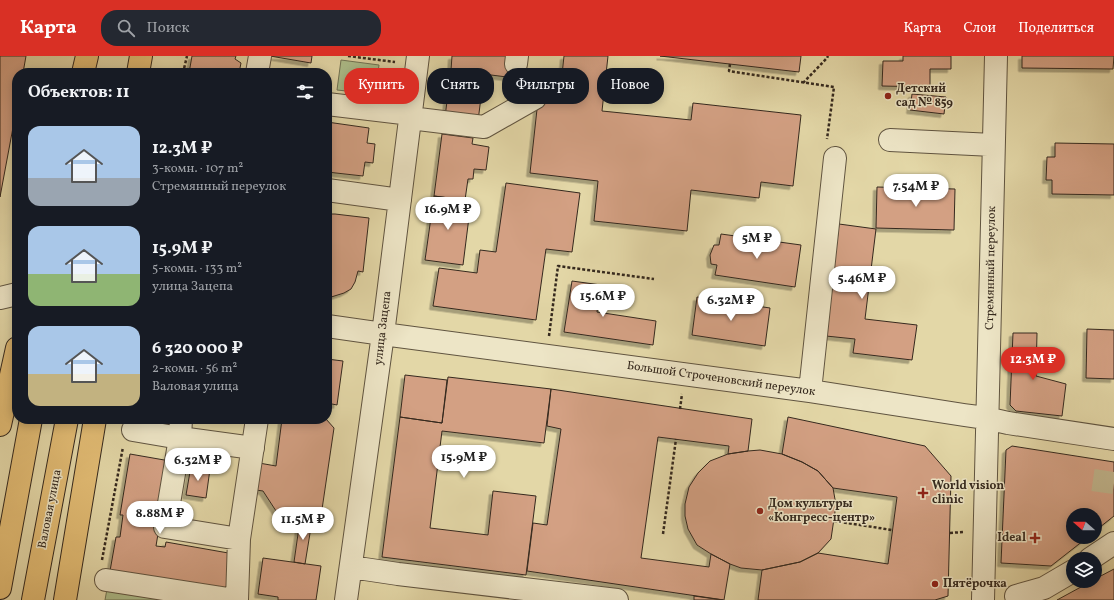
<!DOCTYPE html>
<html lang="ru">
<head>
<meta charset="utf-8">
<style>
	:root { --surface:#171b24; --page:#242831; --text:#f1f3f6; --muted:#9ea1a6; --accent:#d93025 }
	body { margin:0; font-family:Vollkorn,serif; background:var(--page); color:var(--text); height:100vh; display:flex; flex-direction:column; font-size:15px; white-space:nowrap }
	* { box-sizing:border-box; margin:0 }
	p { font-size:13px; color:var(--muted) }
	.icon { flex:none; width:22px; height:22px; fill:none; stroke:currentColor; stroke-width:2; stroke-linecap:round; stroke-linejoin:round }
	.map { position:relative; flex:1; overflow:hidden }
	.panel { position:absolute; left:12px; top:12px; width:320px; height:356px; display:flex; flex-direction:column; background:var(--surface); border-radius:16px; box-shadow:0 2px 10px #0003 }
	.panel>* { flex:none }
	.hud { position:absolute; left:344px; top:12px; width:380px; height:36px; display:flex; gap:8px }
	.needle { width:26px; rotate:291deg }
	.fabs { position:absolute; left:1066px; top:452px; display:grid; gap:8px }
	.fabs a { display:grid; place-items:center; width:36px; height:36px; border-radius:50%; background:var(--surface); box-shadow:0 2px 10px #0003; font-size:20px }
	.price { position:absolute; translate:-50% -34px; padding:0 9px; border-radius:14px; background:#fff; color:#222; font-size:13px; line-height:26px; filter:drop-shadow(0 1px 2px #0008) }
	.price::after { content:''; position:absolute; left:50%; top:24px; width:12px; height:9px; margin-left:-6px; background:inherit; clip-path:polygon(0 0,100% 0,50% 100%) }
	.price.on { background:var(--accent); color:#fff }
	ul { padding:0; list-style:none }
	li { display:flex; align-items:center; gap:12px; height:100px; padding:0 16px }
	li span { display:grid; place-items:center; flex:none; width:112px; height:80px; border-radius:12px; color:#555 }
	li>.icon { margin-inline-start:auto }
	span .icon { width:48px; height:48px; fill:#fffc; stroke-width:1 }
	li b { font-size:17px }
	h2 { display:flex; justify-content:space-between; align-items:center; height:48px; padding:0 16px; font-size:17px }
	.pill { padding:0 14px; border-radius:16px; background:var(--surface); box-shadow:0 2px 10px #0003; font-size:14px; line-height:36px }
	.pill.on { background:var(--accent); color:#fff }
	header { display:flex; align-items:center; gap:24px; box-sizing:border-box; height:56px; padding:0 20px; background:var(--accent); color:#fff }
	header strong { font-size:19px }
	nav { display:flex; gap:22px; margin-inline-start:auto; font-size:14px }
	.search { width:280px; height:36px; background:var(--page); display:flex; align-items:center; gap:10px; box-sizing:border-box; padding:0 14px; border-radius:16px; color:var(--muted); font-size:15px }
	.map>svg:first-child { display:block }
	.green { fill:#aebf8c; stroke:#727455 }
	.building { fill:#d3a083; stroke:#35291e; filter:url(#shadow) }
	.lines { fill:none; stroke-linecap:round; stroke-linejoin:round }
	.minor-tunnel { stroke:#c0b48c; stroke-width:22; stroke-dasharray:22 11; stroke-linecap:butt }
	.minor-casing { stroke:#605440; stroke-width:24 }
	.major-casing { stroke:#35291e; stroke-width:24 }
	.path { stroke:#35291e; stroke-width:2.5; stroke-dasharray:3 2; stroke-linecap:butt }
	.minor { stroke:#ede5c6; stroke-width:22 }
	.major { stroke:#e2bc74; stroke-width:22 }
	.poi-dot { fill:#8f2418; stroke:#ede5c6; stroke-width:1.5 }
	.labels { text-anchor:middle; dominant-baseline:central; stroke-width:3; stroke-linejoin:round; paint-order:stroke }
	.poi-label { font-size:12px; font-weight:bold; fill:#35291e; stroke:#ede5c6; text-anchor:start }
	.street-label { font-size:12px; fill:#35291e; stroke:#ede5c6 }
</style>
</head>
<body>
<header>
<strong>Карта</strong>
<div class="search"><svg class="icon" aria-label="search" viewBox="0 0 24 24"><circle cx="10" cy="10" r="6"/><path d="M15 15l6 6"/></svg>Поиск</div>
<nav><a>Карта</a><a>Слои</a><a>Поделиться</a></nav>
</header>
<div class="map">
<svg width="1114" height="544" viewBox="0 0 1114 544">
	<defs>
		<filter id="shadow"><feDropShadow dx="-3.5" dy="3.5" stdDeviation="0" flood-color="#0004"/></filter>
	</defs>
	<rect width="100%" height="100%" fill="#e3d7a7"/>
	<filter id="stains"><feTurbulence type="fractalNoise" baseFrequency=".005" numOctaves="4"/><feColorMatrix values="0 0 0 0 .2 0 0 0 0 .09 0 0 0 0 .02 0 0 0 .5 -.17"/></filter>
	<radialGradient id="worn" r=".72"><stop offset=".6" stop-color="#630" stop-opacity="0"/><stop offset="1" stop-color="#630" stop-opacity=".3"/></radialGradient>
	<path class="green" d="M341 4 379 9 375 38 337 34Z
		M107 533 169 544H105Z"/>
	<path class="building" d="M0 0H26L23 17H17V50L0 141Z
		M192 0H236L235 3 241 7 239 17H189Z
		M270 0H312L311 7Z
		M452 0H509L507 21 451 14Z
		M564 0H608L602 55 691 64 693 47 801 59 793 130 761 126 759 142 691 134 687 175 594 165 598 125 530 117 540 26 561 28Z
		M660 0H801L799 16Z
		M903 0H951V13H930V31L882 30 883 5H903Z
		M1022 0H1114L1113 13 1022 12Z
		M451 14 484 18 478 65 445 61Z
		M912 38 946 41 944 58 910 54Z
		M327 66 369 72 367 87 375 88 373 107 365 106 363 120 327 116Z
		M442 78 473 82 472 88 489 91 486 114 474 113 473 123H468L465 144 434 140Z
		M1055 87 1114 88V139L1052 138V124H1046L1047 101H1055Z
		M506 127 580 137 572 196 546 193 536 264 433 250 439 212 477 217 480 194 496 196Z
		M877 131 955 133 954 174 876 172Z
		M434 140 471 145 463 209 425 204Z
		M327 158H335L369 162 363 216 358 215 355 226 351 233 344 237 328 242H327Z
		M839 168 876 173 865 263 917 269 912 304 853 297 855 283 826 280Z
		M721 178 801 189 795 231 715 219 717 209 711 208 710 199 714 189H719Z
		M572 225 601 229 597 256 656 265 653 289 564 276Z
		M697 241 770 252 765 290 692 279Z
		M1087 273 1114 274V323L1086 322Z
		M1013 277H1037L1036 320 1066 328 1062 360 1016 355 1010 349Z
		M327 303 343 305 337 349 327 347Z
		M405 319 447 324 442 367 400 361Z
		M448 321 551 333 544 387 442 375 430 472 488 479 493 435 536 440 526 519 382 501 400 361 442 367Z
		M551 333 752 363 748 395 728 398 729 390 658 381 641 502 709 511 711 498 730 508 724 544 527 515 533 467 547 469 561 373 547 370Z
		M788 361 925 390 951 420 948 540 935 544H758L762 514 800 506 818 497 888 508 897 441 833 432 818 415 802 406 782 398Z
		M282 363H326L334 372 320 467 280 461 263 435 256 434 259 407 276 410Z
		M1012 390 1114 406V460L1095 475V459H1073V481H1088L1051 510 1001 507 1006 394Z
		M760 394 782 398 802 406 818 415 833 432 836 449 831 483 818 497 800 506 762 514 741 512 730 508 711 498 697 489 688 473 685 460V448L689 431 698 417 710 405 728 398 748 395Z
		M130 398 170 405 156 490 165 491 166 486 234 498 228 535 110 515 116 481H120L123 459H120Z
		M191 410 210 413 206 442 186 439Z
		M300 464 312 465 305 508 294 506Z
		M263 502 321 510 316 544H278V541L258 538Z
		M1114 513V544H1057L1092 525H1095V523Z
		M694 540 723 544H694Z"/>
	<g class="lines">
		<path class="minor-tunnel" d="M1093 424 1114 427"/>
		<defs>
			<path id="minor" d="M516 8 517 0
				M257 17 260 0
				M327 48 411 58
				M410 62 484 71 535 42
				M890 84 993 89
				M327 134 400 144
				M0 242 17 238
				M327 270 383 278 810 335 964 359 986 362 1008 367 1114 383
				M810 335 835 102
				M181 363 180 382 165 471 239 483
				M133 374 180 382 253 392
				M1090 503 1114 487
				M351 511 398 518 617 544
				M106 524 235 544
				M1016 540 1044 532 1073 515
				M237 544 239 483 257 363
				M346 544 383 278 418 0
				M983 544 996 0"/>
			<path id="major" d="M83 17 87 0
				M138 17 141 0
				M0 369 17 292
				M0 532 31 363
				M33 544 67 363
				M65 544 95 363"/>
		</defs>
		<use href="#minor" class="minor-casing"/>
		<use href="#major" class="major-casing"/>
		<path class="path" d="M348 0 395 6
			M730 8 729 15 834 31 827 83
			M183 17 187 0
			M803 27 827 2 828 0
			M549 280 558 210 654 223
			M680 353 682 338
			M834 465 892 474
			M950 477 963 476
			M663 478 676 383
			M102 504 123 391"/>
		<use href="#minor" class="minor"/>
		<use href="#major" class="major"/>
	</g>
	<g class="poi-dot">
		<circle cx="888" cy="40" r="4"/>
		<path d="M921 431h4v4h4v4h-4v4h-4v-4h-4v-4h4z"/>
		<circle cx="760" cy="455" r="4"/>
		<path d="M1033 476h4v4h4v4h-4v4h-4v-4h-4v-4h4z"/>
		<circle cx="935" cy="528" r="4"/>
	</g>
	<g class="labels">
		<g class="poi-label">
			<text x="896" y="33">Детский<tspan x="896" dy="14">сад № 859</tspan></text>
			<text x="932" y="430">World vision<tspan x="932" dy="14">clinic</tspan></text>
			<text x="768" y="448">Дом культуры<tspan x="768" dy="14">«Конгресс-центр»</tspan></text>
			<text x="1026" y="482" text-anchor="end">Ideal</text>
			<text x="943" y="528">Пятёрочка</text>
		</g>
		<g class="street-label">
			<text transform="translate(991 212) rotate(-89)">Стремянный переулок</text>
			<text transform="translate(383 272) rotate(-83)">улица Зацепа</text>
			<text transform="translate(721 323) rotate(8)">Большой Строченовский переулок</text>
			<text transform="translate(50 453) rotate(-79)">Валовая улица</text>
		</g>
	</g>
	<rect width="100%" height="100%" filter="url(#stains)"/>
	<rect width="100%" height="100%" fill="url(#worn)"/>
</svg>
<div class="fabs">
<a><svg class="needle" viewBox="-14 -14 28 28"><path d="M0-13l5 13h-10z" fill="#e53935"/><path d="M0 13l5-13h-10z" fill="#9ea1a6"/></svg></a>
<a><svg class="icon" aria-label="layers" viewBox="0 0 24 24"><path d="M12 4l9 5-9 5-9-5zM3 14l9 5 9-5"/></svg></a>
</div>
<b class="price" style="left:916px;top:152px">7.54M ₽</b>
<b class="price" style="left:448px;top:175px">16.9M ₽</b>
<b class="price" style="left:757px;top:204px">5M ₽</b>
<b class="price" style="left:862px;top:244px">5.46M ₽</b>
<b class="price" style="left:603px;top:262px">15.6M ₽</b>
<b class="price" style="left:731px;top:266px">6.32M ₽</b>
<b class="price on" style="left:1033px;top:325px">12.3M ₽</b>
<b class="price" style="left:464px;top:423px">15.9M ₽</b>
<b class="price" style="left:198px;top:426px">6.32M ₽</b>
<b class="price" style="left:160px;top:479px">8.88M ₽</b>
<b class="price" style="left:303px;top:485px">11.5M ₽</b>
<div class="hud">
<a class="pill on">Купить</a>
<a class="pill">Снять</a>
<a class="pill">Фильтры</a>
<a class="pill">Новое</a>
</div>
<section class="panel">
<h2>Объектов: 11<svg class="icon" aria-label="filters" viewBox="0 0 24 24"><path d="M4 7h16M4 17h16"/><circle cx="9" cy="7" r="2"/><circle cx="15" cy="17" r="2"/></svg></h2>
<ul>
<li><span style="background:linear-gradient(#a9c7e8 65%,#9aa5b1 0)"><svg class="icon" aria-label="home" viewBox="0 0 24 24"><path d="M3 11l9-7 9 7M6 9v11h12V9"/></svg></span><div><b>12.3M ₽</b><p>3-комн. · 107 m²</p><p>Стремянный переулок</p></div></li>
<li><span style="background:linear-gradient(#a9c7e8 60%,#8fb573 0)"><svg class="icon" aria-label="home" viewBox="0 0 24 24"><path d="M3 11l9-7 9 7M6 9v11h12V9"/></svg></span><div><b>15.9M ₽</b><p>5-комн. · 133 m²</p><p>улица Зацепа</p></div></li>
<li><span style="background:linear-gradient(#a9c7e8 60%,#c2b280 0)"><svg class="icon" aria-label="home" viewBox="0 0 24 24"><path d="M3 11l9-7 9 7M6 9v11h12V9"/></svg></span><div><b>6 320 000 ₽</b><p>2-комн. · 56 m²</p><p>Валовая улица</p></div></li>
</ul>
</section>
</div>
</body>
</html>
